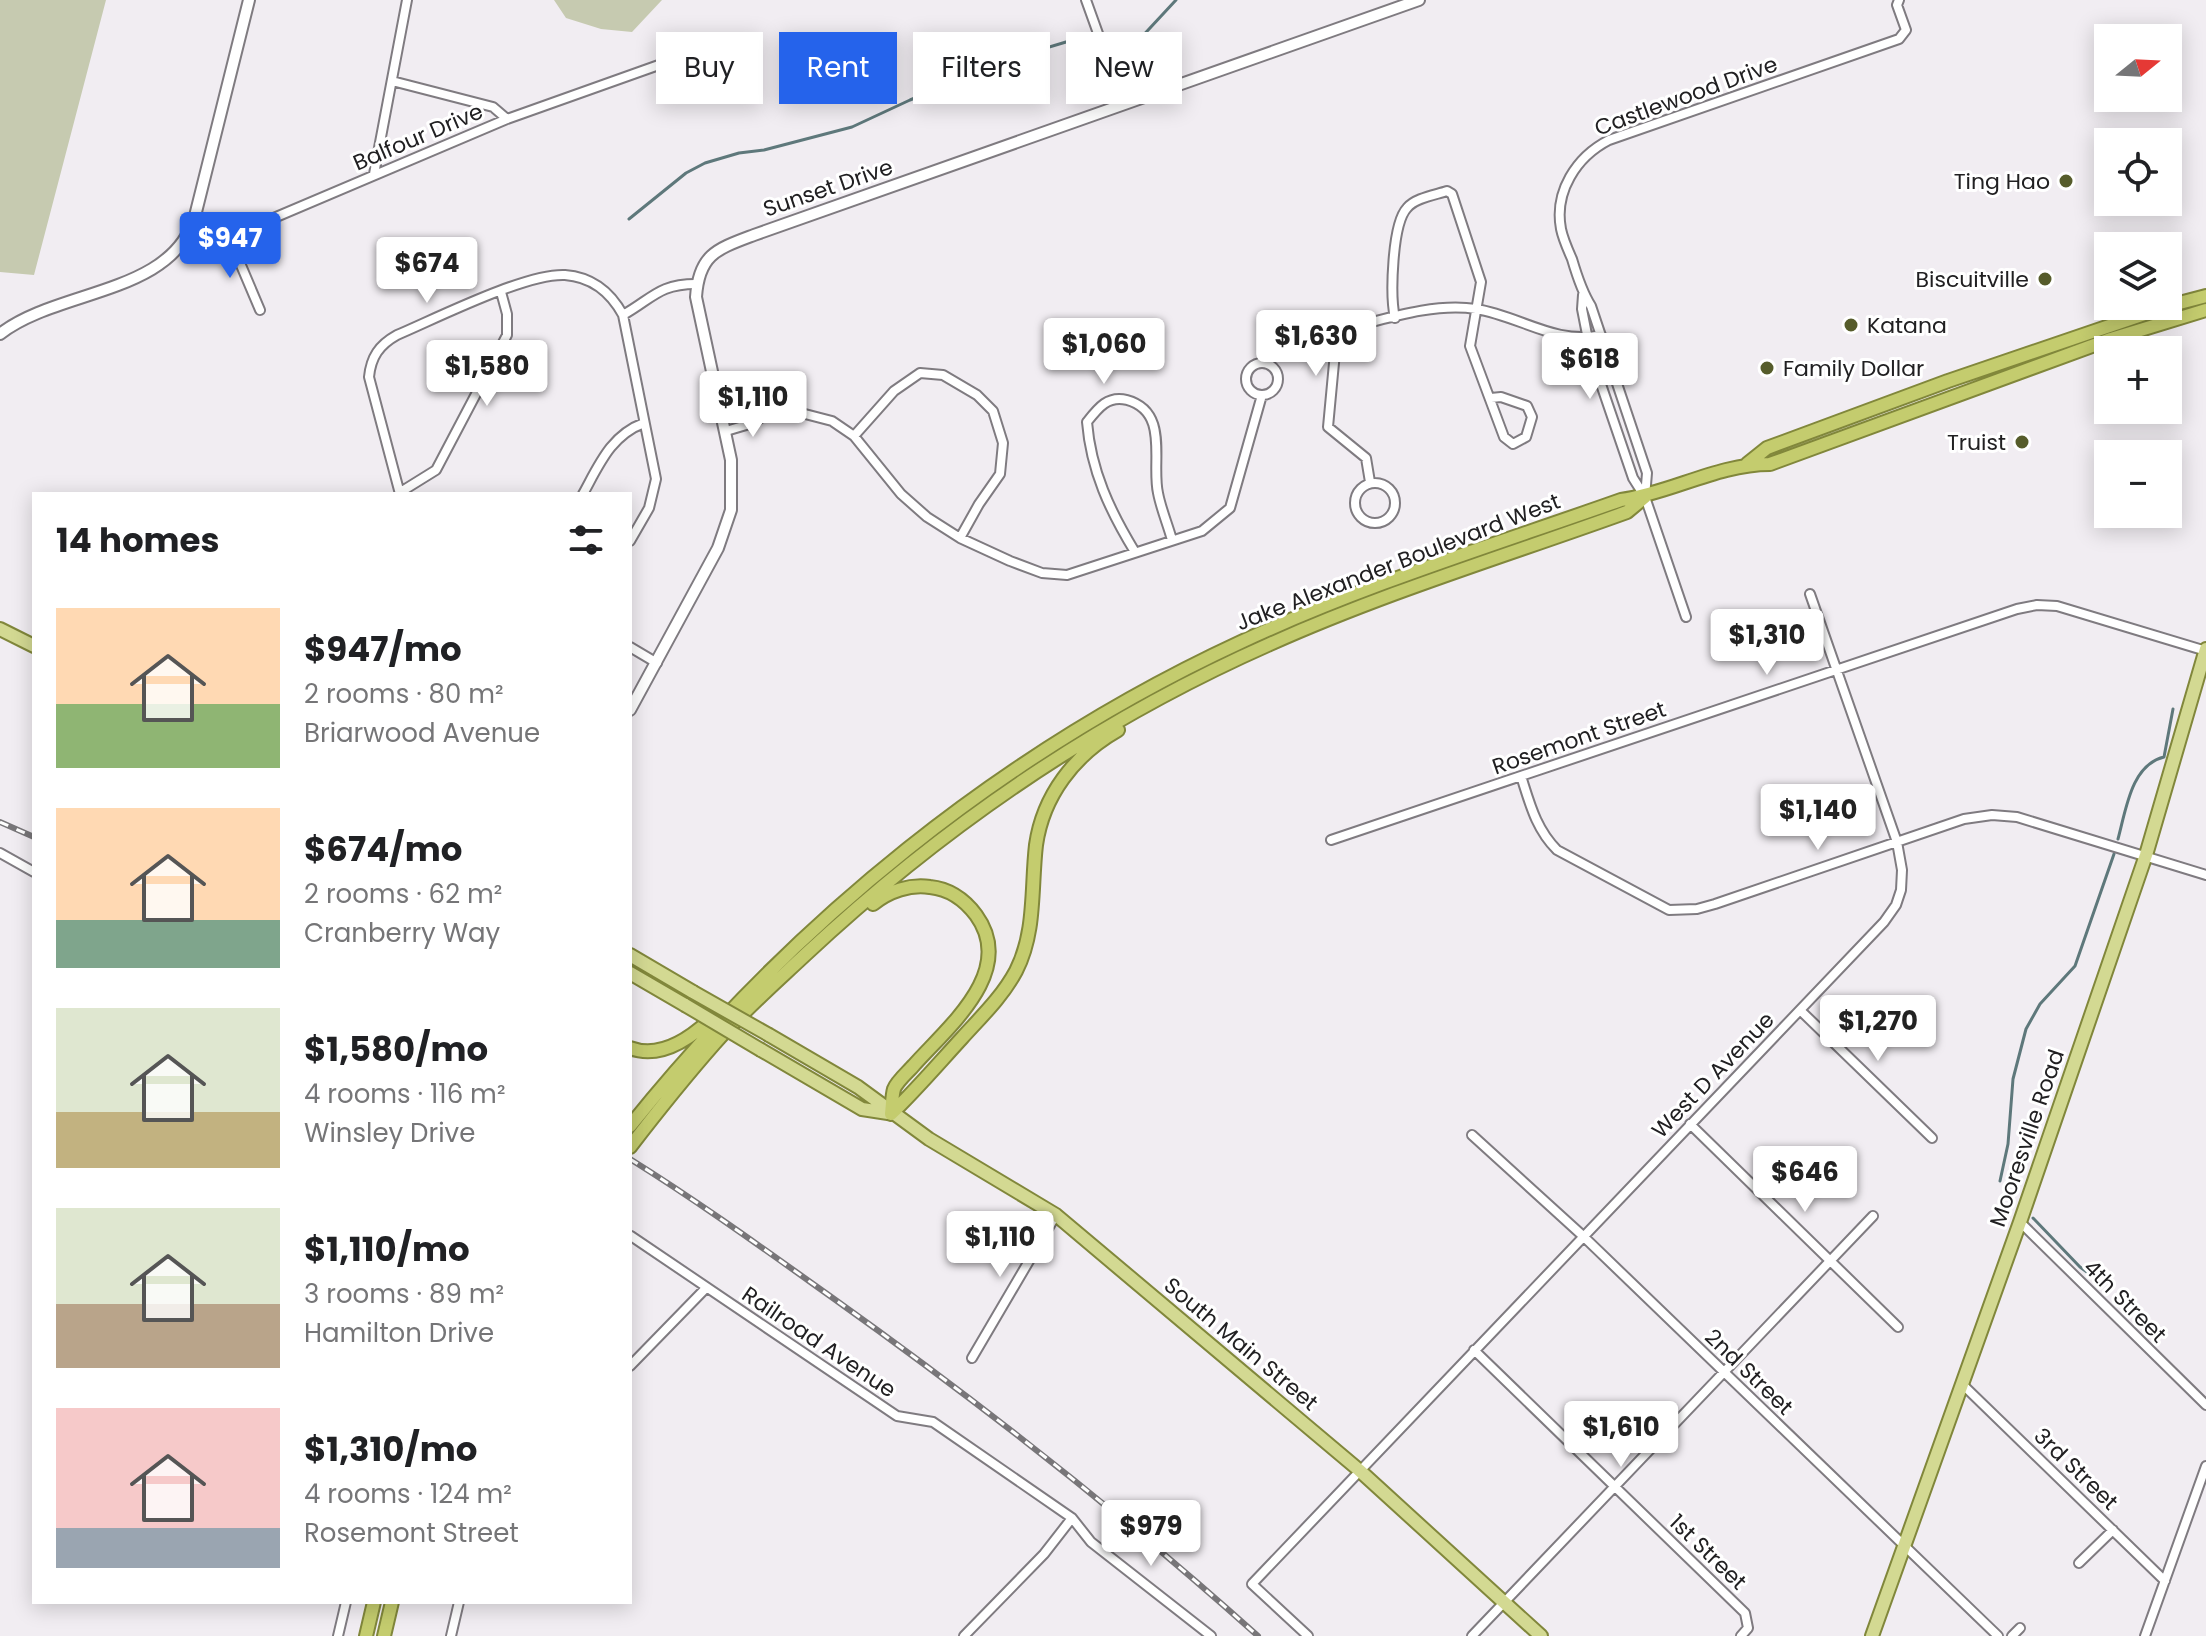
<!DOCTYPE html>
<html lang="en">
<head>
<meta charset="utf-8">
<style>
	:root { --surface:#fff; --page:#f2f2f2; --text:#202124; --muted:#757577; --accent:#2563eb }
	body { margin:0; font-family:Poppins,sans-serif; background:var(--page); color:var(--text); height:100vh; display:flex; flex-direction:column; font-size:30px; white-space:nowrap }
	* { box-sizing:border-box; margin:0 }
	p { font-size:26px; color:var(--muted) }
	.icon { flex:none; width:44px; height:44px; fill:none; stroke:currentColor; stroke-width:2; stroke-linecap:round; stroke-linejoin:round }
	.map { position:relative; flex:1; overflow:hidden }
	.drawer { position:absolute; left:32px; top:492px; width:600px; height:1112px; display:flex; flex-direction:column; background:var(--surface); border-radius:0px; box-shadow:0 4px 20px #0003 }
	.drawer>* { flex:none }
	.guide { position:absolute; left:656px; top:32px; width:760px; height:72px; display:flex; gap:16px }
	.needle { width:52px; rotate:72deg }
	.controls { position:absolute; left:2094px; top:24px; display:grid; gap:16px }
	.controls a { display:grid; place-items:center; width:88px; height:88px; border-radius:0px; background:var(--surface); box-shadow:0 4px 20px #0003; font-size:40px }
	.price { position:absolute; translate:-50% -68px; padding:0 18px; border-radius:8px; background:#fff; color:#222; font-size:26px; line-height:52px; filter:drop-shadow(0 2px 4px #0008) }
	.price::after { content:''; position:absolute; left:50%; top:48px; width:24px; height:18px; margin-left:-12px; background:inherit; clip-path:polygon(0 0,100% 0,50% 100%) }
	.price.current { background:var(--accent); color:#fff }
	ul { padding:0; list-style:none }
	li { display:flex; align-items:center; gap:24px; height:200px; padding:0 24px }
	li span { display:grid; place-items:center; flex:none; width:224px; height:160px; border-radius:0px; color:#555 }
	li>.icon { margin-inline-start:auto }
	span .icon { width:96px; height:96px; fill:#fffc; stroke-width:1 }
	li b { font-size:34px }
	h2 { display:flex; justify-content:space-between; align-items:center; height:96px; padding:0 24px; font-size:34px }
	.chip { padding:0 28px; border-radius:0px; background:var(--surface); box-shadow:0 4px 20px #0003; font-size:28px; line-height:72px }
	.chip.current { background:var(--accent); color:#fff }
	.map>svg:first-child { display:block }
	.green { fill:#c6cab0 }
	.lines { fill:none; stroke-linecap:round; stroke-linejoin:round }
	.stream { stroke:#5e787b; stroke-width:3 }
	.minor-casing { stroke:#7f7b80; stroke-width:12 }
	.tertiary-casing { stroke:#7f7b80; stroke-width:14 }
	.primary-casing { stroke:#81873b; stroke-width:16 }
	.trunk-casing { stroke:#81873b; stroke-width:16 }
	.minor { stroke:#fff; stroke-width:8 }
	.tertiary { stroke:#fff; stroke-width:10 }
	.primary { stroke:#d3d992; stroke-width:12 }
	.trunk { stroke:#c4cc6e; stroke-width:12 }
	.rail-casing { stroke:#787679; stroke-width:6 }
	.rail { stroke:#fff; stroke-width:3; stroke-dasharray:9; stroke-linecap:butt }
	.primary-bridge-casing { stroke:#81873b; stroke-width:16; stroke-linecap:butt }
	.primary-bridge { stroke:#d3d992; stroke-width:12 }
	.poi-dot { fill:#565c2b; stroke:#fff; stroke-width:3 }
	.labels { text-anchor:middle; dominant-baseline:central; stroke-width:6; stroke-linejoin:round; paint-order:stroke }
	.street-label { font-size:22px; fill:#212022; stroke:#fff }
	.poi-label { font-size:22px; fill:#212022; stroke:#fff; text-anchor:end }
</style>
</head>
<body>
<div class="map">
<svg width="2206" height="1636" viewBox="0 0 2206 1636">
	<rect width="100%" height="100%" fill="#f1edf2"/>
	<path class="green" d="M0 0H106L34 275 0 272Z
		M554 0H662L632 32 601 29 566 18Z"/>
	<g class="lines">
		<path class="stream" d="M1114 50 1137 42 1176 0
			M629 219 686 173 705 163 739 153 764 150 852 127 910 100 1006 60 1066 42 1099 52
			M2118 839C2126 810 2131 765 2164 757L2173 709
			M2000 1181 2008 1144 2013 1079 2026 1029 2040 1004 2075 966 2114 854
			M2033 1218 2080 1267 2095 1278"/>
		<defs>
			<path id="minor" d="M1086 0 1123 103
				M392 81 493 107 507 119
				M374 174 407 0
				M229 237 260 310
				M182 246 192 249 229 237 507 119 670 61
				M1583 295 1582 309 1591 355 1633 478 1645 497 1686 617
				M623 315C653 298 659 284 696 284
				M1395 318C1390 296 1392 224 1407 208 1415 198 1435 195 1447 191L1452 194 1481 282 1470 346 1504 437 1513 444 1526 437 1532 417 1527 406 1501 397 1491 398
				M1246 379a16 16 0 1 1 32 0a16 16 0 1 1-32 0Z
				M723 417 753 411 765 415
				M726 431 753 423 765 415 780 413 805 414 832 421 854 436 901 494 927 517 960 538 1010 561 1042 573 1067 575 1202 531 1230 508 1262 395
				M854 436 894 391 920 373 943 375 977 395 993 411 1003 443 1000 474 979 504 960 538
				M1370 482 1366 458 1328 427 1337 331C1380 321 1431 302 1476 309 1520 316 1555 345 1601 335
				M1355 503a20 20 0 1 1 40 0a20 20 0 1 1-40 0Z
				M399 493 436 470 507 335V314L501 292
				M400 494 369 377C371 357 379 345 397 335 437 318 526 273 565 275 592 277 611 293 623 315L656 479 649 508 630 541
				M583 494C599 465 611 435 644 423
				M1645 497 1647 473 1591 306C1582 292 1577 276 1572 259 1568 250 1563 239 1561 229 1554 192 1576 157 1609 140L1899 39 1906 30 1897 5 1899 0
				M1135 552C1110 511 1091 471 1087 422 1098 408 1108 395 1127 400 1170 412 1151 462 1158 493 1161 509 1168 525 1172 540
				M630 647 657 663
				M1521 776C1530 804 1536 829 1557 850L1669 910 1697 909 1715 904 1964 819 1992 815 2017 817 2206 875
				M1331 840 2017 609 2037 605 2057 606 2206 651
				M0 853 34 872
				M1801 1011 1932 1138
				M1690 1124 1898 1327
				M1472 1135 1583 1236 1998 1636
				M2020 1222 2206 1405
				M631 1236 897 1416 933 1422 1072 1518 1091 1542 1211 1636
				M1474 1350 1745 1613 1748 1628 1741 1636
				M972 1358 1056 1215
				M630 1366 706 1288
				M1962 1384 2165 1581
				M2079 1563 2113 1530
				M338 1636 346 1602
				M451 1636 459 1602
				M964 1636 1044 1554 1072 1518
				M1308 1636 1252 1584 1884 922 1896 905 1901 890 1902 870 1897 842 1810 594
				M1472 1636 1873 1216
				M2012 1636 2020 1628
				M2145 1636 2206 1466"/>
			<path id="tertiary" d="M0 334C57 289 173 295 195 216L249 0
				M630 710 718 548 731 510V460L696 297C699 254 717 249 754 235L1419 0"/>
			<path id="primary" d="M0 629 34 646
				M630 955 693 992
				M630 973 685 1005
				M769 1035 858 1087 929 1139 1056 1215 1359 1470 1541 1636
				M761 1050 862 1109 888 1113
				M1872 1636 2020 1222 2146 855 2206 649"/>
			<path id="trunk" d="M2168 306 2206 296
				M1747 464 1767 448 1948 381 2168 306
				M873 904C889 891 910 884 930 887 950 889 964 899 976 915 1017 971 949 1026 914 1065 908 1072 897 1081 894 1089 892 1096 892 1106 891 1114
				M630 1048C662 1060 694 1036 716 1014
				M891 1114C916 1090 939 1063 962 1038 981 1017 1002 997 1016 971 1036 932 1031 888 1036 845 1043 796 1074 755 1118 730
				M630 1126C794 922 1003 752 1241 642 1363 585 1494 545 1621 500 1671 493 1718 464 1770 464L2111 339 2206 310
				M630 1147C657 1112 685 1077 714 1044 742 1012 774 984 805 955 942 827 1098 720 1270 644 1386 592 1508 555 1627 512L1645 497
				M366 1636 374 1602
				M384 1636 392 1602"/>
		</defs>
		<use href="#minor" class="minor-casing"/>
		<use href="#tertiary" class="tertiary-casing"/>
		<use href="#primary" class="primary-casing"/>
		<use href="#trunk" class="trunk-casing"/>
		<use href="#minor" class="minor"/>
		<use href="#tertiary" class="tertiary"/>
		<use href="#primary" class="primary"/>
		<use href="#trunk" class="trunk"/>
		<defs>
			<path id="rail" d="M0 822 34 837
				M630 1159C699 1202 764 1249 830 1296 979 1402 1122 1514 1258 1636"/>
		</defs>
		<use href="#rail" class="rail-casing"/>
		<use href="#rail" class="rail"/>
		<defs>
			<path id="primary-bridge" d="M693 992 769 1035
				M685 1005 761 1050"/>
		</defs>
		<use href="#primary-bridge" class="primary-bridge-casing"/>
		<use href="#primary-bridge" class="primary-bridge"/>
	</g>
	<g class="poi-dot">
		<circle cx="2066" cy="181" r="8"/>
		<circle cx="2045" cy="279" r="8"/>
		<circle cx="1851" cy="325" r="8"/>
		<circle cx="1767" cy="368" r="8"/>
		<circle cx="2022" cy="442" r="8"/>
	</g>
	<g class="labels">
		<g class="street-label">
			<text transform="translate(1686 96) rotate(-20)">Castlewood Drive</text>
			<text transform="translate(418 137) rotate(-23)">Balfour Drive</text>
			<text transform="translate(828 188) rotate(-19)">Sunset Drive</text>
			<text transform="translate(1398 562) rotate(-21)">Jake Alexander Boulevard West</text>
			<text transform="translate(1579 738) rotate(-19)">Rosemont Street</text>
			<text transform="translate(1713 1075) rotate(-46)">West D Avenue</text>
			<text transform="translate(2027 1138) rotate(-71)">Mooresville Road</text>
			<text transform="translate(2125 1301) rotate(45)">4th Street</text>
			<text transform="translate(819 1342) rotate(34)">Railroad Avenue</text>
			<text transform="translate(1241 1344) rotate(40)">South Main Street</text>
			<text transform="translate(1749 1372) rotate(44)">2nd Street</text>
			<text transform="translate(2076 1469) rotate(44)">3rd Street</text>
			<text transform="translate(1708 1552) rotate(44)">1st Street</text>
		</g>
		<g class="poi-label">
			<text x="2050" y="181">Ting Hao</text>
			<text x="2029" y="279">Biscuitville</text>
			<text x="1867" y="325" text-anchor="start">Katana</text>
			<text x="1783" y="368" text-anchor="start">Family Dollar</text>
			<text x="2006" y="442">Truist</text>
		</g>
	</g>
</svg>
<div class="controls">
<a><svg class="needle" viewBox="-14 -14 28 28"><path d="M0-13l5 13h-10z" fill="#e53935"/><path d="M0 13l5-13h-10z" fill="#757577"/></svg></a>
<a><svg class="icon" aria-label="locate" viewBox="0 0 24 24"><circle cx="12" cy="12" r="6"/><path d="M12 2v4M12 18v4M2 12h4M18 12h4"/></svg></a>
<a><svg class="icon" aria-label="layers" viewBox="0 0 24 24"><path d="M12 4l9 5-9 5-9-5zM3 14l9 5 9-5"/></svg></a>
<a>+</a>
<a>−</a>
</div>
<b class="price current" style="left:230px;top:280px">$947</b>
<b class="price" style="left:427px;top:305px">$674</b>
<b class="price" style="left:1316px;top:378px">$1,630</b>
<b class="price" style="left:1104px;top:386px">$1,060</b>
<b class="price" style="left:1590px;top:401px">$618</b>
<b class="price" style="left:487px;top:408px">$1,580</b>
<b class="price" style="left:753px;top:439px">$1,110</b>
<b class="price" style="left:1767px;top:677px">$1,310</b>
<b class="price" style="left:1818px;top:852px">$1,140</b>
<b class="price" style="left:1878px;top:1063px">$1,270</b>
<b class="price" style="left:1805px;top:1214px">$646</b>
<b class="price" style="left:1000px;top:1279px">$1,110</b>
<b class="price" style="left:1621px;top:1469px">$1,610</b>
<b class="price" style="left:1151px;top:1568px">$979</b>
<div class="guide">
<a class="chip">Buy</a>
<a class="chip current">Rent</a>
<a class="chip">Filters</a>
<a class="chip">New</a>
</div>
<section class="drawer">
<h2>14 homes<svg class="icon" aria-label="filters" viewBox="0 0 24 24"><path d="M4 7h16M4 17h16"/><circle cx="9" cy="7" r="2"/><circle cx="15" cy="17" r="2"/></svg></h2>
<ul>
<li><span style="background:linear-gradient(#ffd9b3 60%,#8fb573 0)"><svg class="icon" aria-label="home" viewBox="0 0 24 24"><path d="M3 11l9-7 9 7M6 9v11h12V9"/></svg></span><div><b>$947/mo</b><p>2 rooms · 80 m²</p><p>Briarwood Avenue</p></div></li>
<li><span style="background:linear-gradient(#ffd9b3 70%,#7fa58c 0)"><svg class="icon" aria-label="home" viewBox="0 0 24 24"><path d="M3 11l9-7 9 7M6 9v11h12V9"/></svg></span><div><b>$674/mo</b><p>2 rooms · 62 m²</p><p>Cranberry Way</p></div></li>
<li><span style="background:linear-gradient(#dfe7d0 65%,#c2b280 0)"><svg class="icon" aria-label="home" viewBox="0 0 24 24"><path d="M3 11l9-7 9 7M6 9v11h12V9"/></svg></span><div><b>$1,580/mo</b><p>4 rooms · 116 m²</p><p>Winsley Drive</p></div></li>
<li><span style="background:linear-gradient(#dfe7d0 60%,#b9a48a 0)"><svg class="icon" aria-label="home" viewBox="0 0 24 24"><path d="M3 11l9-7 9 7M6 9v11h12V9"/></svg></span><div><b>$1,110/mo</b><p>3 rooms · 89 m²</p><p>Hamilton Drive</p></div></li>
<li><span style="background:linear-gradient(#f6c9c9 75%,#9aa5b1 0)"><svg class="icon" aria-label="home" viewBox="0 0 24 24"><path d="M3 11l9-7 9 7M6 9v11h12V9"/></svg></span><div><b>$1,310/mo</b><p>4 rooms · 124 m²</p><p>Rosemont Street</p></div></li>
</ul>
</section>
</div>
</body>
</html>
